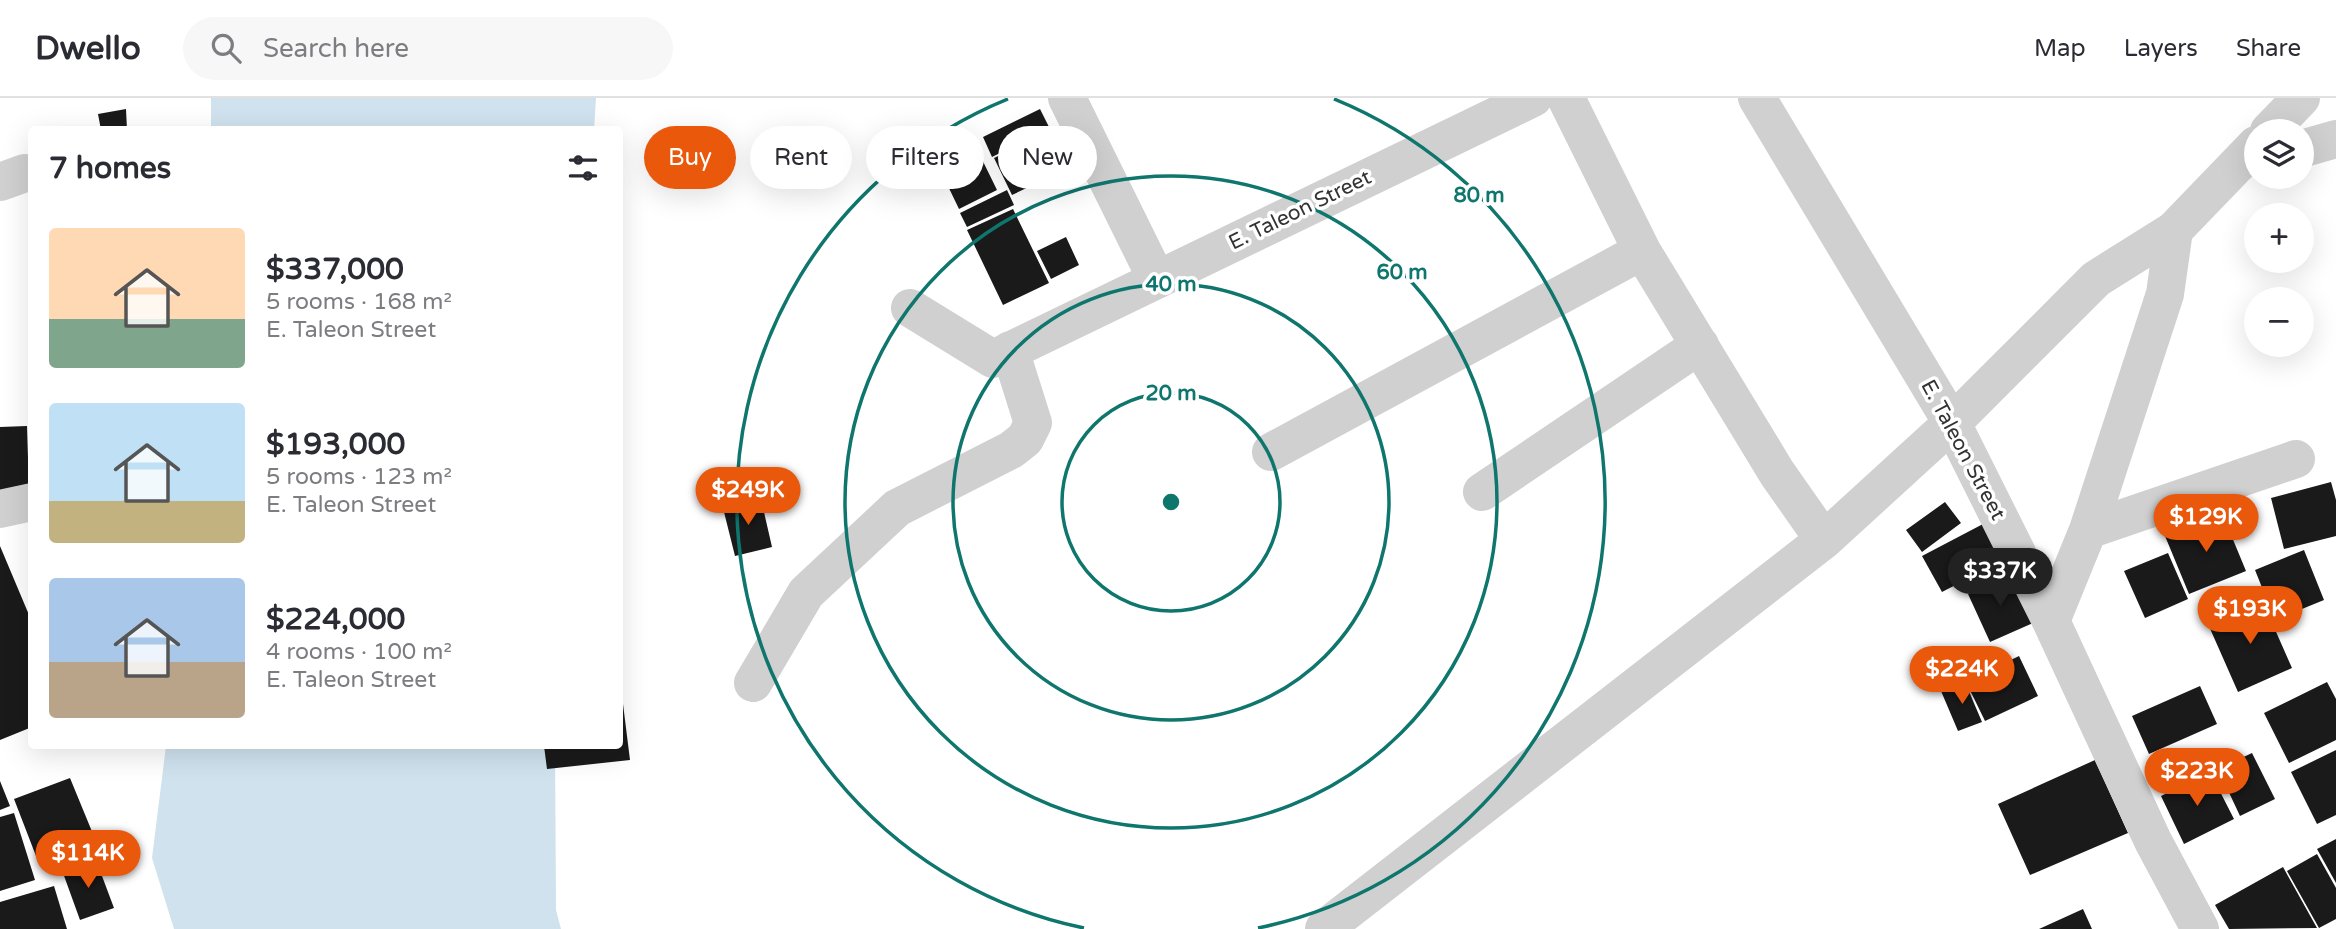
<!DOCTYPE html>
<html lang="en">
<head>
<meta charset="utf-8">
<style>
	:root { --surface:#fff; --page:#f7f7f7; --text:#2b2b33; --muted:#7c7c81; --line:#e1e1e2; --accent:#ea580c }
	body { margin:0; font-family:"Varela Round",sans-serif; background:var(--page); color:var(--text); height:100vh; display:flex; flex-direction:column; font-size:26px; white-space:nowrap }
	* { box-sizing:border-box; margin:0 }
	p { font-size:23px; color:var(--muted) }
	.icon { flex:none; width:38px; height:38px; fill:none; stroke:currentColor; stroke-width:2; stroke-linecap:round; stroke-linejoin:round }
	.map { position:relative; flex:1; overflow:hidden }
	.side { position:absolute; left:28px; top:28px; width:595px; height:623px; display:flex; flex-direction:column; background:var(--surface); border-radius:7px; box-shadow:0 7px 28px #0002 }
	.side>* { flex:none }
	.guide { position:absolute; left:644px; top:28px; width:665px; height:63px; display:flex; gap:14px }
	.tools { position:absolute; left:2244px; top:21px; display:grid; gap:14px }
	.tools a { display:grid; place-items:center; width:70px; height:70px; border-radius:50%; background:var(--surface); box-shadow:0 7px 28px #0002; font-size:35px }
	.price { position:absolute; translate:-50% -60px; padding:0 16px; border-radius:24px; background:var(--accent); color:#fff; font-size:23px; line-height:46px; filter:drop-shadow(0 2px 4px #0008) }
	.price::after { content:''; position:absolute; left:50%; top:42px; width:21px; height:16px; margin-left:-10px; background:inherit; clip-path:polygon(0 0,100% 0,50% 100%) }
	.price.selected { background:#222; color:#fff }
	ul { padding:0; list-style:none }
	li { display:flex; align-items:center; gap:21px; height:175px; padding:0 21px }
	li span { display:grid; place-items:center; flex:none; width:196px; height:140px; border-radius:7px; color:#555 }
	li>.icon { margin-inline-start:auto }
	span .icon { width:84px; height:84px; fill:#fffc; stroke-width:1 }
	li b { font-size:30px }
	h2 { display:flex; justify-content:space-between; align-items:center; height:84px; padding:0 21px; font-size:30px }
	.tag { padding:0 24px; border-radius:32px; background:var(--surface); box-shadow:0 7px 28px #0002; font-size:24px; line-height:63px }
	.tag.selected { background:var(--accent); color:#fff }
	header { display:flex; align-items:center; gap:42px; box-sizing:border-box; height:98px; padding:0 35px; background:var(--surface); border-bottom:2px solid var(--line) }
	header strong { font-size:33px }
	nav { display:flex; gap:38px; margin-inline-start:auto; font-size:24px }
	.search { width:490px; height:63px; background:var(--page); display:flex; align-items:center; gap:18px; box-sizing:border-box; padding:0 24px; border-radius:38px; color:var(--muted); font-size:26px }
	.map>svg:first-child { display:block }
	.water { fill:#cfe2ee }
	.building { fill:#1a1a1a }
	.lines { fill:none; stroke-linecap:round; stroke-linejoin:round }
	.minor { stroke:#d0d0d0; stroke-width:38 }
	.ring { fill:none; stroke:#0f766e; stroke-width:3.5 }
	.labels { text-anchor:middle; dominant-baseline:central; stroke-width:7; stroke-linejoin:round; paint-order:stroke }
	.street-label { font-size:21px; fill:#333; stroke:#fff }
	.centre { fill:#0f766e; stroke:#fff; stroke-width:3.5 }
	.ring-label { font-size:21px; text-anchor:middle; font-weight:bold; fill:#0f766e; stroke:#fff; stroke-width:7; stroke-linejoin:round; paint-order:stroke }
</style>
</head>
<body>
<header>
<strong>Dwello</strong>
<div class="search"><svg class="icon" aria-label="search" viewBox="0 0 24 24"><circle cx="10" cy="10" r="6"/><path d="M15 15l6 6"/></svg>Search here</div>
<nav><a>Map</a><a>Layers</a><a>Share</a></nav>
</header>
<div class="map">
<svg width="2336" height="831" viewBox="0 0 2336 831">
	<rect width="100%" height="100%" fill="#fff"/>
	<path class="water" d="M211 0H596L594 32 211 31Z
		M166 648H555L556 812 561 831H174L152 760Z"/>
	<path class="building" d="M126 11 127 32H101L98 16Z
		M1040 11 1062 55 1027 72 1016 47 992 59 983 39Z
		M972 41 997 92 959 111 934 59Z
		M1015 50 1033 87 1012 97 994 60Z
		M1007 92 1014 107 967 129 960 115Z
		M1013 111 1049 185 1003 207 967 132Z
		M1066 139 1079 167 1051 181 1037 153Z
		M27 328 29 392 0 393V329Z
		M2331 384 2336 402V438L2284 451 2271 400Z
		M761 401 772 449 735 458 723 410Z
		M1945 404 1961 425 1922 454 1906 432Z
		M2222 415 2246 473 2189 496 2165 438Z
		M1983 426 2002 463 1942 494 1922 458Z
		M0 448 32 524V629L0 642Z
		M2304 452 2324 502 2275 522 2255 472Z
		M2168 455 2188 501 2145 520 2124 473Z
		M2010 476 2033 525 1990 544 1968 496Z
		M2262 502 2292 570 2238 594 2208 526Z
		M2019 558 2038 598 1985 623 1966 584Z
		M1965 584 1982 624 1958 633 1941 593Z
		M2327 584 2336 601V642L2289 665 2264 615Z
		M2200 588 2217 626 2149 656 2132 618Z
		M620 590H621L630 662 547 671 544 648H620Z
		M2336 652V717L2317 726 2291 674Z
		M2252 655 2275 701 2240 718 2218 671Z
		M2095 662 2128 735 2030 777 1998 706Z
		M2210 674 2234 721 2184 746 2161 698Z
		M70 680 93 736 36 758 14 701Z
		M0 683 10 708 0 712Z
		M14 715 35 782 0 793V719Z
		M2336 741V785L2317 751Z
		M2317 756 2336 790V821L2319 830 2287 773Z
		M96 762 114 810 80 822 63 775Z
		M2283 769 2317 830 2229 831 2215 807Z
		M54 788 67 831H0V804Z
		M2083 811 2092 831H2039Z"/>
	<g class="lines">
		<path class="minor" d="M1067 0 1157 182
			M1566 0 1642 153 1777 375 1824 442
			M1757 0 1952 325 2051 523 2153 743 2200 831
			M2269 33 2301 0
			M2301 51 2336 41
			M0 84 25 75
			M910 210 993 261 1533 0
			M1271 354 1642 153
			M1482 394 1700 247
			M0 411 32 404
			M2088 432 2296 361
			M2051 523 2088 432 2165 196 2174 132 2256 47
			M753 585 806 495 897 410 1011 352 1025 341 1033 325 1010 252
			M1324 831 1824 442 1952 325 2096 181 2174 132"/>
	</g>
	<g class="ring">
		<circle cx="1171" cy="404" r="109"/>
		<circle cx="1171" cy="404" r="218"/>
		<circle cx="1171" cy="404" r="326"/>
		<path d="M1084 830A435 435 0 0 1 1008 1M1334 1A435 435 0 0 1 1258 830"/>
	</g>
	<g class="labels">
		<g class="street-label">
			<text transform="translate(1300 112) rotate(-26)">E. Taleon Street</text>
			<text transform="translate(1963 352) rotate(62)">E. Taleon Street</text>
		</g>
	</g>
	<circle cx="1171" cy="404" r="10" class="centre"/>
	<g class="ring-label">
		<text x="1479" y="104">80 m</text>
		<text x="1402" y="181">60 m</text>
		<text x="1171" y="193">40 m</text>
		<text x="1171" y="302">20 m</text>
	</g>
</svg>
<div class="tools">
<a><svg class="icon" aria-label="layers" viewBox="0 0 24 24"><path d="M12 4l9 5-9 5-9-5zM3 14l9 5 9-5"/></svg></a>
<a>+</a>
<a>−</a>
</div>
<b class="price" style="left:748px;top:429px">$249K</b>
<b class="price" style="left:2206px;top:456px">$129K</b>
<b class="price selected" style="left:2000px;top:510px">$337K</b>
<b class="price" style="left:2250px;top:548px">$193K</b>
<b class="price" style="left:1962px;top:608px">$224K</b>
<b class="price" style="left:2197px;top:710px">$223K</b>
<b class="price" style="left:88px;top:792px">$114K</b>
<div class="guide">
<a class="tag selected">Buy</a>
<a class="tag">Rent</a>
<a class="tag">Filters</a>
<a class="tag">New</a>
</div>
<section class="side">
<h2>7 homes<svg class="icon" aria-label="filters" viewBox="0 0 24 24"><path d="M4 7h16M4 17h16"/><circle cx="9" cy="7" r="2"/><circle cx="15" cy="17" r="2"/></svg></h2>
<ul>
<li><span style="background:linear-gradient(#ffd9b3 65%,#7fa58c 0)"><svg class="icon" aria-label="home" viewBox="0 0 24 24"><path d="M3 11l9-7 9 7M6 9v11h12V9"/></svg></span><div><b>$337,000</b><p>5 rooms · 168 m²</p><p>E. Taleon Street</p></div></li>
<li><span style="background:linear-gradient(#bfe0f5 70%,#c2b280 0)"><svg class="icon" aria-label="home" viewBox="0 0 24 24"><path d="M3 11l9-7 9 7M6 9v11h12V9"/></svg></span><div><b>$193,000</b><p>5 rooms · 123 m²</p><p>E. Taleon Street</p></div></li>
<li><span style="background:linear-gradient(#a9c7e8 60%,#b9a48a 0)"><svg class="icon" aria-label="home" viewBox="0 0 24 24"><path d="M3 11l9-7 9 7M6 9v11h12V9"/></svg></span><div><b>$224,000</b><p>4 rooms · 100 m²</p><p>E. Taleon Street</p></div></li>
</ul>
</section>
</div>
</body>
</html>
